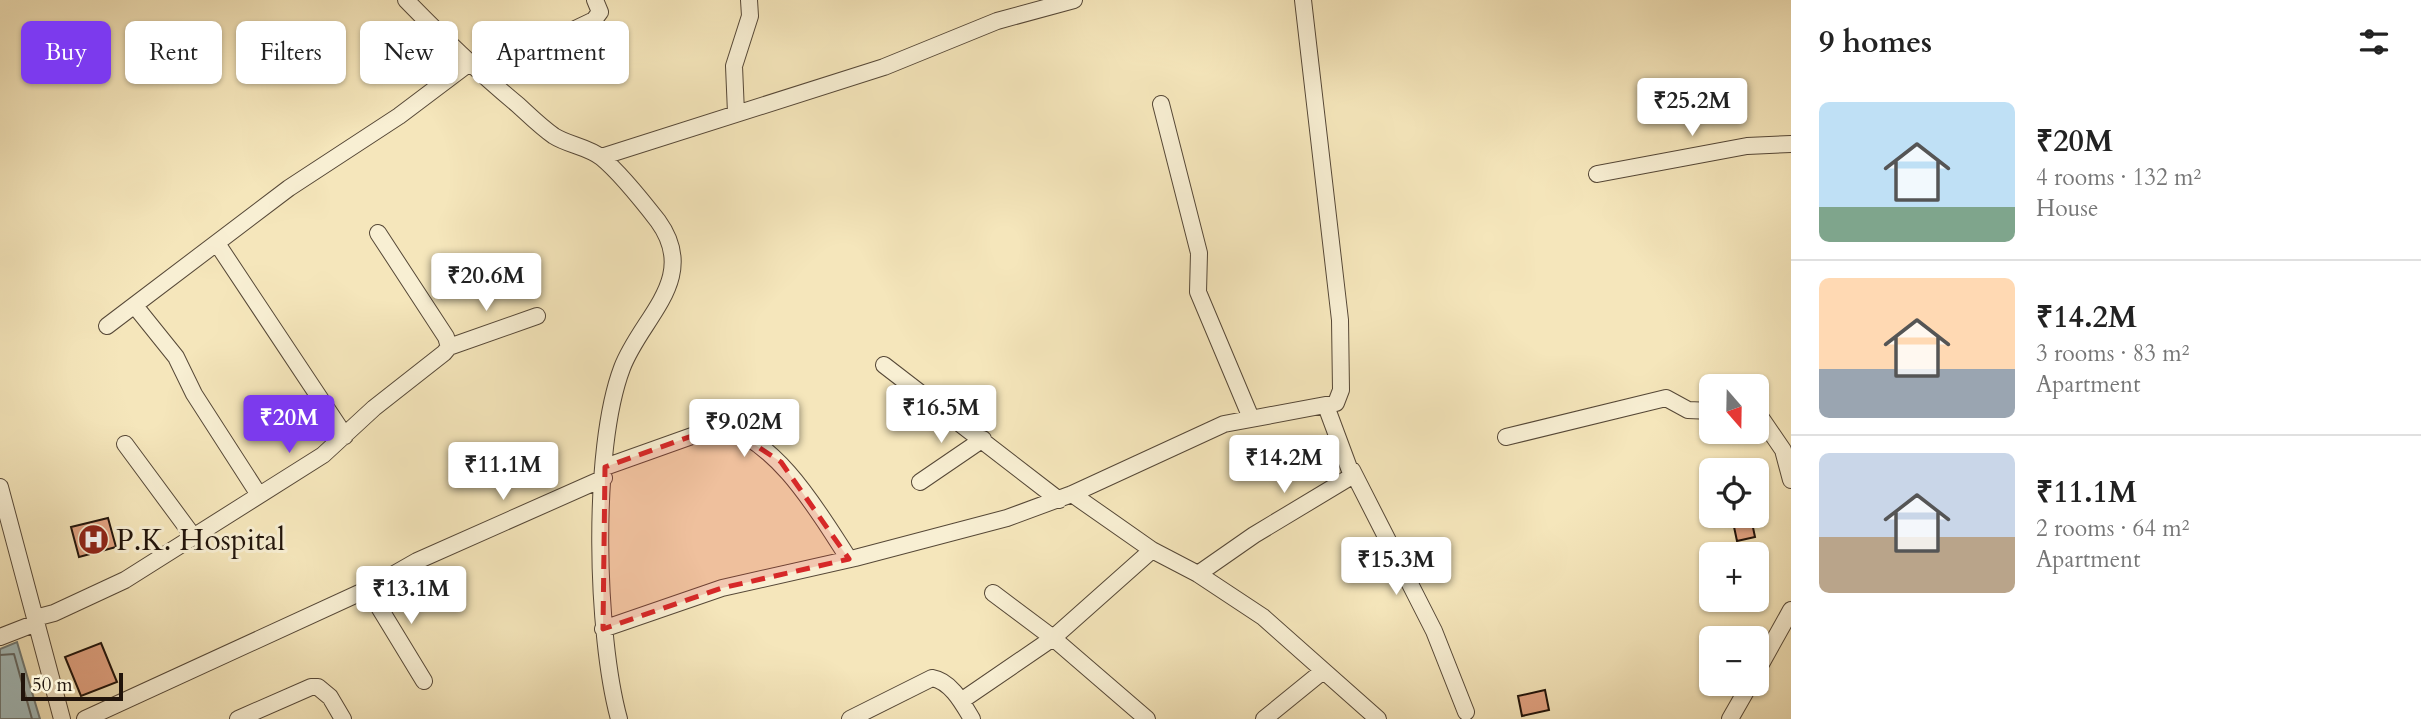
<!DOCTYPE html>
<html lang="en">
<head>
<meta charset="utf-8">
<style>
	:root { --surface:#fff; --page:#f2f2f2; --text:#222; --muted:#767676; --line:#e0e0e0; --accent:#7c3aed }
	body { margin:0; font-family:Cardo,serif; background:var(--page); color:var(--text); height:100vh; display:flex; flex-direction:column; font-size:26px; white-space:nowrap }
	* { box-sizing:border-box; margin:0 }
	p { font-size:23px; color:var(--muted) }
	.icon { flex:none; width:38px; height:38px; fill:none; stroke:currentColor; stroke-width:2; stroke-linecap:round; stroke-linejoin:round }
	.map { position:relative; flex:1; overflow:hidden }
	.details { display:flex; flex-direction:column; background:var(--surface); width:630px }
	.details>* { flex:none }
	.top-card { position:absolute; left:21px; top:21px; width:665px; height:63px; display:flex; gap:14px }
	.needle { width:46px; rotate:160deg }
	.controls { position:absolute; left:1699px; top:374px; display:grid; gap:14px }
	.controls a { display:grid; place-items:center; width:70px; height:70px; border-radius:10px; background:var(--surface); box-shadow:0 2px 5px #0004; font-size:35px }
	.scale { position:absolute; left:21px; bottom:18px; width:102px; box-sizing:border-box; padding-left:7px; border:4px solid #21140b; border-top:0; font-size:19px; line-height:24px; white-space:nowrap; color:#21140b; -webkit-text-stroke:5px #f8efd3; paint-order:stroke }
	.price { position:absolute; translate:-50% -60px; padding:0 16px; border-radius:7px; background:#fff; color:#222; font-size:23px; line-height:46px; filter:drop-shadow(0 2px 4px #0008) }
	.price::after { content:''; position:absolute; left:50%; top:42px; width:21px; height:16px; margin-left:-10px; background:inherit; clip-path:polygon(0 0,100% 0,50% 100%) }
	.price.active { background:var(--accent); color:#fff }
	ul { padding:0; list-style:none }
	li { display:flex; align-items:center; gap:21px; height:175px; padding:0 28px }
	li+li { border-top:2px solid var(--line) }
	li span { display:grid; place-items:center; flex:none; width:196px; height:140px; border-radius:10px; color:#555 }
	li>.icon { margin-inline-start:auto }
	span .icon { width:84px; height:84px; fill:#fffc; stroke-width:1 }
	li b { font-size:30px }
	h2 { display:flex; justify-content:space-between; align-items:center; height:84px; padding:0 28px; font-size:30px }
	.pill { padding:0 24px; border-radius:10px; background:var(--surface); box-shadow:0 2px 5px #0004; font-size:24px; line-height:63px }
	.pill.active { background:var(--accent); color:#fff }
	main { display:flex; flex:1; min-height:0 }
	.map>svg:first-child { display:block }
	.water { fill:#a3bcbc; stroke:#6f7975; stroke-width:2 }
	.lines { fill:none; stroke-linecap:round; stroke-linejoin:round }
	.shore { stroke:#626864; stroke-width:2 }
	.building { fill:#e2a382; stroke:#21140b; stroke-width:2 }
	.minor-casing { stroke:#564837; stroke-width:18 }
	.minor { stroke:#f8efd3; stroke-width:16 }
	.marked { fill:#d62828; fill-opacity:0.2; stroke:#d62828; stroke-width:5; stroke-dasharray:14 9; stroke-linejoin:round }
	.labels { text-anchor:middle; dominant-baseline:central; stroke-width:6; stroke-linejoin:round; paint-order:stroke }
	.poi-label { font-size:30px; fill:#21140b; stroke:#f8efd3; text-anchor:start }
</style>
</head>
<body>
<main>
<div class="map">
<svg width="1791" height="719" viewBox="0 0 1791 719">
	<rect width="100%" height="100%" fill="#f5e6bb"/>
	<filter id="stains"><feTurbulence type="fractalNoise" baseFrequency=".00286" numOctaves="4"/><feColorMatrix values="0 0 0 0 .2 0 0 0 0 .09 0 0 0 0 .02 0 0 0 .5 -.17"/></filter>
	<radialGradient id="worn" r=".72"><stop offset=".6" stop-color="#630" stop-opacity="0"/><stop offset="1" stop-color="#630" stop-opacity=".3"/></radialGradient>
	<path class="water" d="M17 642 40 719H0V649Z"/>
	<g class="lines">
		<path class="shore" d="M0 655 14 654 32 719"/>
	</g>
	<path class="building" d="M108 518 116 547 79 557 71 527Z
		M1751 518 1755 537 1737 541 1733 522Z
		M101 643 117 682 81 696 65 657Z
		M1545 690 1549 710 1522 716 1518 696Z"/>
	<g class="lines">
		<defs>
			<path id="minor" d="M406 0C442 37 478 72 518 105 529 115 541 127 554 136 568 145 589 147 602 158 619 172 644 203 658 221 700 279 641 317 622 368 591 450 596 635 619 719
				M481 74 594 20 600 12 595 0
				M1161 104 1199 253 1198 292 1251 418
				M736 113 734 66 750 16 749 0
				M601 157 884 67 997 21 1074 0
				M1597 174 1747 146 1791 144
				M218 245 345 436
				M135 306 176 357 194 394 259 495
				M107 326 289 188 399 116 468 64
				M449 347 537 316
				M884 365 1059 500
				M1757 412 1783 450 1791 480
				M1506 437 1666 398 1688 410 1712 411
				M125 444 193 536
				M605 467 720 426C778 440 819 513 849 559
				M1352 470 1434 631 1466 712
				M920 482 983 439
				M0 487 62 719
				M1072 494 1152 550 1198 574 1263 617 1378 719
				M1198 574 1254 535 1352 476 1326 406
				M368 589 424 681
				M993 593 1053 638 1147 719
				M35 618 54 613 125 580 323 455 374 408 444 353 449 347 446 337 378 233
				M603 629 722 588 855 558 1007 518 1072 494 1224 424 1336 403 1341 390 1340 320 1303 0
				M0 637 36 623
				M1757 671 1791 610
				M961 701 1053 638 1152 550
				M85 719 368 589 417 561 604 478
				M238 719 311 687H318L330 697 343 719
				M850 719 932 678C951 681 963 704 972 719
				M1264 719 1323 671
				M1730 719 1750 684"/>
		</defs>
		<use href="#minor" class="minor-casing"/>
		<use href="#minor" class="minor"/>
	</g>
	<path class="marked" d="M720 426 731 429 781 462 849 559 722 588 603 629 605 467Z"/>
	<defs>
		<symbol id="hospital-disc" viewBox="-11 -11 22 22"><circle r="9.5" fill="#8f2418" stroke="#f8efd3"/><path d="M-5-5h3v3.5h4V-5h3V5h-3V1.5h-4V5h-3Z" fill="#fff"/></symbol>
	</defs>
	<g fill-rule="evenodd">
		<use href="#hospital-disc" x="76" y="522" width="35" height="35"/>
	</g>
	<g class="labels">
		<g class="poi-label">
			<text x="116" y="540">P.K. Hospital</text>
		</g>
	</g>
	<rect width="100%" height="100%" filter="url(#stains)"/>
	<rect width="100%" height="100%" fill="url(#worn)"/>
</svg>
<div class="controls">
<a><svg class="needle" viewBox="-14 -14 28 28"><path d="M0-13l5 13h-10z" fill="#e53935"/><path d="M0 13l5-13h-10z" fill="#767676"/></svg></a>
<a><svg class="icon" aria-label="locate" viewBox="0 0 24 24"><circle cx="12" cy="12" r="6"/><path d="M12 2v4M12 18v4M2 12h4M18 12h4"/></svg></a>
<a>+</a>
<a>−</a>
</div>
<div class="scale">50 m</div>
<b class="price" style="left:1692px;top:138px">₹25.2M</b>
<b class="price" style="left:486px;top:313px">₹20.6M</b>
<b class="price" style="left:941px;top:445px">₹16.5M</b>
<b class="price active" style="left:289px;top:455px">₹20M</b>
<b class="price" style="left:744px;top:459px">₹9.02M</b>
<b class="price" style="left:1284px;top:495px">₹14.2M</b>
<b class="price" style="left:503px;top:502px">₹11.1M</b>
<b class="price" style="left:1396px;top:597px">₹15.3M</b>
<b class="price" style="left:411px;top:626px">₹13.1M</b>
<div class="top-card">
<a class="pill active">Buy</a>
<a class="pill">Rent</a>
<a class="pill">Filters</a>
<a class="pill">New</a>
<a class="pill">Apartment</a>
</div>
</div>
<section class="details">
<h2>9 homes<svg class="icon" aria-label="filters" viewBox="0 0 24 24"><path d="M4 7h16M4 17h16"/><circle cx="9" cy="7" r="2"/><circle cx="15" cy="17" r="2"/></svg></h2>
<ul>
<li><span style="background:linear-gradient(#bfe0f5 75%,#7fa58c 0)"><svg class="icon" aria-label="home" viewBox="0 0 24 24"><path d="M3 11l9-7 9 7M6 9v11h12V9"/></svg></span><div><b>₹20M</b><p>4 rooms · 132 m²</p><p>House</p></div></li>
<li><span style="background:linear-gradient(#ffd9b3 65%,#9aa5b1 0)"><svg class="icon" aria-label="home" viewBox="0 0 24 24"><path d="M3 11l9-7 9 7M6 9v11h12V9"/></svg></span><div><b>₹14.2M</b><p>3 rooms · 83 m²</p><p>Apartment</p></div></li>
<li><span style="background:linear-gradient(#c9d6e8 60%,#b9a48a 0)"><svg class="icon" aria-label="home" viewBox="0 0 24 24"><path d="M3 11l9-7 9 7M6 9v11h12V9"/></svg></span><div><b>₹11.1M</b><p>2 rooms · 64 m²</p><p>Apartment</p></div></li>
</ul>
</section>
</main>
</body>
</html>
